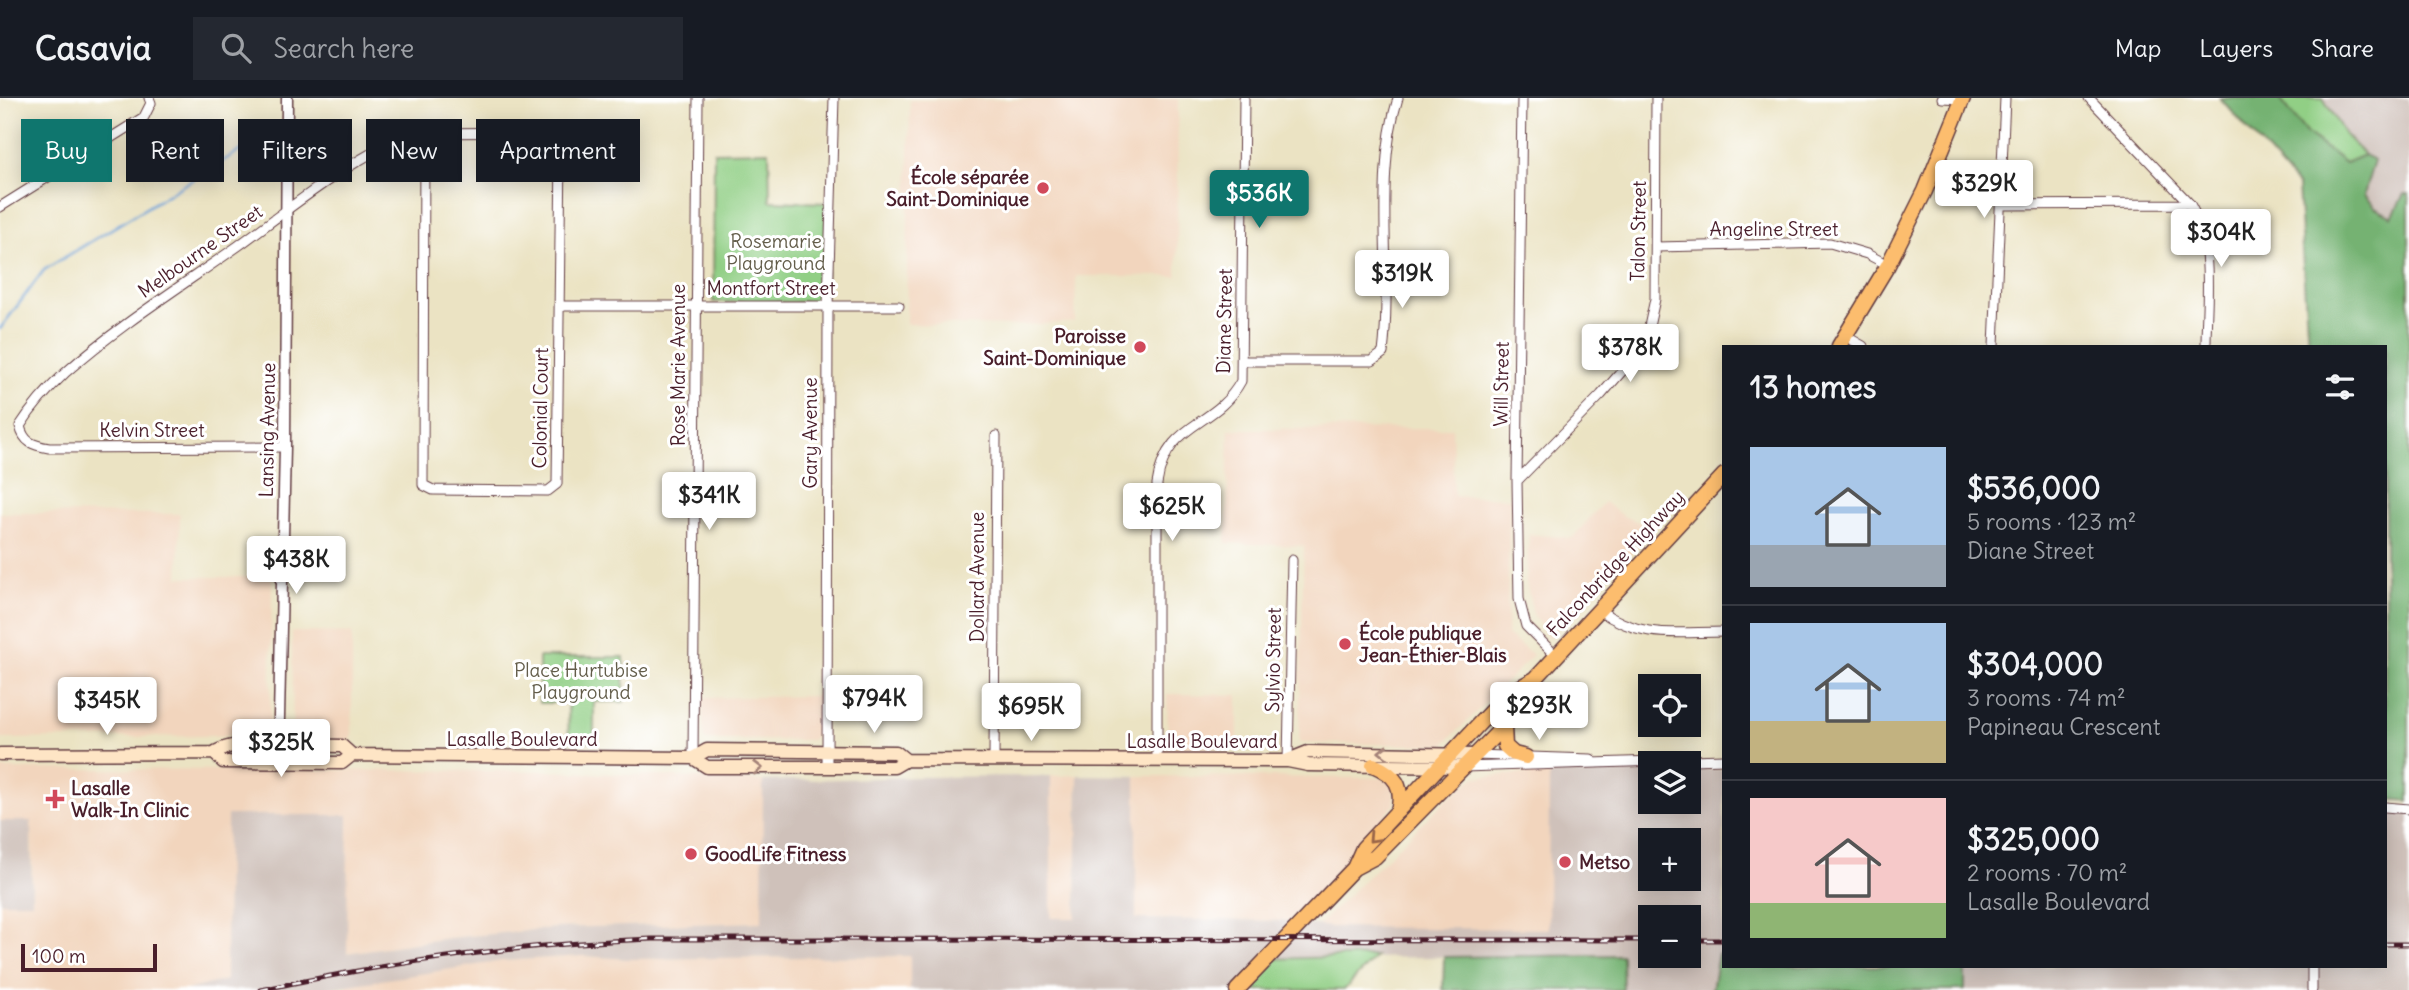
<!DOCTYPE html>
<html lang="en">
<head>
<meta charset="utf-8">
<style>
	:root { --surface:#171b24; --page:#242831; --text:#f1f3f6; --muted:#9ea1a6; --line:#363941; --accent:#0f766e }
	body { margin:0; font-family:Delius,sans-serif; background:var(--page); color:var(--text); height:100vh; display:flex; flex-direction:column; font-size:26px; white-space:nowrap }
	* { box-sizing:border-box; margin:0 }
	p { font-size:23px; color:var(--muted) }
	.icon { flex:none; width:38px; height:38px; fill:none; stroke:currentColor; stroke-width:2; stroke-linecap:round; stroke-linejoin:round }
	.map { position:relative; flex:1; overflow:hidden }
	.details { position:absolute; left:1722px; top:247px; width:665px; height:623px; display:flex; flex-direction:column; background:var(--surface); border-radius:0px; box-shadow:0 4px 18px #0003 }
	.details>* { flex:none }
	.hud { position:absolute; left:21px; top:21px; width:665px; height:63px; display:flex; gap:14px }
	.controls { position:absolute; left:1638px; top:576px; display:grid; gap:14px }
	.controls a { display:grid; place-items:center; width:63px; height:63px; border-radius:0px; background:var(--surface); box-shadow:0 4px 18px #0003; font-size:35px }
	.scale { position:absolute; left:21px; bottom:18px; width:136px; box-sizing:border-box; padding-left:7px; border:4px solid #4a1f2b; border-top:0; font-size:19px; line-height:24px; white-space:nowrap; color:#4a1f2b; -webkit-text-stroke:5px #fff; paint-order:stroke }
	.price { position:absolute; translate:-50% -60px; padding:0 16px; border-radius:7px; background:#fff; color:#222; font-size:23px; line-height:46px; filter:drop-shadow(0 2px 4px #0008) }
	.price::after { content:''; position:absolute; left:50%; top:42px; width:21px; height:16px; margin-left:-10px; background:inherit; clip-path:polygon(0 0,100% 0,50% 100%) }
	.price.current { background:var(--accent); color:#fff }
	ul { padding:0; list-style:none }
	li { display:flex; align-items:center; gap:21px; height:175px; padding:0 28px }
	li+li { border-top:2px solid var(--line) }
	li span { display:grid; place-items:center; flex:none; width:196px; height:140px; border-radius:0px; color:#555 }
	li>.icon { margin-inline-start:auto }
	span .icon { width:84px; height:84px; fill:#fffc; stroke-width:1 }
	li b { font-size:30px }
	h2 { display:flex; justify-content:space-between; align-items:center; height:84px; padding:0 28px; font-size:30px }
	.pill { padding:0 24px; border-radius:0px; background:var(--surface); box-shadow:0 4px 18px #0003; font-size:24px; line-height:63px }
	.pill.current { background:var(--accent); color:#fff }
	header { display:flex; align-items:center; gap:42px; box-sizing:border-box; height:98px; padding:0 35px; background:var(--surface); border-bottom:2px solid var(--line) }
	header strong { font-size:33px }
	nav { display:flex; gap:38px; margin-inline-start:auto; font-size:24px }
	.search { width:490px; height:63px; background:var(--page); display:flex; align-items:center; gap:18px; box-sizing:border-box; padding:0 24px; border-radius:0px; color:var(--muted); font-size:26px }
	.map>svg:first-child { display:block }
	.built { fill:#f2d5bd }
	.industrial { fill:#cfc1ba; fill-rule:evenodd }
	.green { fill:#91cf85; stroke:#6e7758; stroke-width:2 }
	.forest { fill:#74b272; stroke:#5f684e; stroke-width:2 }
	.lines { fill:none; stroke-linecap:round; stroke-linejoin:round }
	.stream { stroke:#6aa0d7; stroke-width:2.5 }
	.minor-casing { stroke:#623c42; stroke-width:11 }
	.tertiary-casing { stroke:#623c42; stroke-width:13 }
	.secondary-casing { stroke:#623c42; stroke-width:15 }
	.primary-casing { stroke:#623c42; stroke-width:17 }
	.minor { stroke:#fff; stroke-width:9 }
	.tertiary { stroke:#fff; stroke-width:10 }
	.secondary { stroke:#fee5c5; stroke-width:12 }
	.primary { stroke:#fcbd6e; stroke-width:14 }
	.rail-casing { stroke:#4a1f2b; stroke-width:5 }
	.rail { stroke:#fff; stroke-width:2.5; stroke-dasharray:8; stroke-linecap:butt }
	.oneway { stroke:#a48278 }
	.oneway2 { stroke:#9a6649 }
	.poi-dot { fill:#d1495b; stroke:#fff; stroke-width:2.5 }
	.labels { text-anchor:middle; dominant-baseline:central; stroke-width:6; stroke-linejoin:round; paint-order:stroke }
	.poi-label { font-size:19px; font-weight:bold; fill:#4a1f2b; stroke:#fff; text-anchor:start }
	.street-label { font-size:19px; fill:#4a1f2b; stroke:#fff }
	.park-label { font-size:19px; fill:#635d4a; stroke:#fff }
</style>
</head>
<body>
<header>
<strong>Casavia</strong>
<div class="search"><svg class="icon" aria-label="search" viewBox="0 0 24 24"><circle cx="10" cy="10" r="6"/><path d="M15 15l6 6"/></svg>Search here</div>
<nav><a>Map</a><a>Layers</a><a>Share</a></nav>
</header>
<div class="map">
<svg width="2409" height="892" viewBox="0 0 2409 892">
	<rect width="100%" height="100%" fill="#fff"/>
	<filter id="ink" filterUnits="userSpaceOnUse"><feTurbulence type="fractalNoise" baseFrequency=".0143" numOctaves="2"/><feDisplacementMap in="SourceGraphic" scale="14" xChannelSelector="R" yChannelSelector="G"/><feConvolveMatrix kernelMatrix="1 2 1 2 8 2 1 2 1" color-interpolation-filters="sRGB"/></filter>
	<filter id="wash" filterUnits="userSpaceOnUse"><feTurbulence type="fractalNoise" baseFrequency=".00686" numOctaves="4" result="noise"/><feDisplacementMap in="SourceGraphic" scale="28" xChannelSelector="R" yChannelSelector="G"/><feGaussianBlur stdDeviation="1.57" result="paint"/><feColorMatrix in="noise" values="0 0 0 0 0 0 0 0 0 0 0 0 0 0 0 0 0 1.4 0 .05"/><feComposite in="paint" operator="in"/></filter>
	<g filter="url(#wash)">
		<rect width="100%" height="100%" fill="#ebe3c3"/>
		<path class="built" d="M1178 1 1177 178H1076L1075 224 1010 228 906 226 910 2Z
			M1452 330 1454 398 1510 400 1507 537 1533 557 1443 647 1299 645 1304 448 1226 445 1229 331Z
			M1604 404 1623 418 1655 431 1548 540 1533 516 1526 484 1529 436 1572 440Z
			M0 415 180 416 179 479H272L270 637 0 641Z
			M292 534 352 535V642L293 640Z
			M1167 596 1238 597V649L1168 650Z
			M819 598 816 636 812 642H704L702 600Z
			M0 671 546 673 763 683V824L556 830 449 840 346 855 348 718 228 717 226 882 186 892H0V804L32 803V763L31 723H0Z
			M1549 674V831L1312 833 1444 704 1475 679Z
			M1078 677 1076 820H1050L1051 678Z
			M1136 678 1383 680 1393 686 1395 706 1329 784 1288 823 1135 821Z
			M583 858 628 861 910 858V892H347V886L502 863Z"/>
		<path class="industrial" d="M2323 0H2409V96H2404L2392 119 2375 110 2364 97 2374 62 2364 57 2345 37Z
			M1601 671H1650V704H1689V671H1724V856H1718L1712 892H1623L1621 857 1268 861 1237 892H910V858L628 861 583 858 502 863 317 892H186L226 882 227 717H348L347 855 449 840 556 830 762 824 763 683 919 679 1051 678V820H1076L1078 677 1136 678V821L1288 823 1329 829 1548 831 1549 674ZM1650 742H1689V780H1650ZM1650 819H1689V858H1650Z
			M2385 709 2409 711V892H1965V868H2385Z
			M0 723H31L32 804H0Z"/>
		<path class="green" d="M2279 0H2323L2345 37 2364 57 2345 65 2307 36Z
			M769 53 770 103 827 105 825 197 819 204H713L714 54Z
			M539 559H624V604H594V643H569L568 605H539Z
			M1376 858 1344 892H1240L1268 861Z"/>
		<path class="forest" d="M2220 0H2279L2307 36 2345 65 2364 57 2374 62 2364 97 2375 110 2392 119 2404 96H2409V703L2385 701V248H2308L2298 88Z
			M1718 856H1724V868H1965V892H1712Z
			M1622 857 1623 892H1443L1444 859Z"/>
		<g class="lines">
			<path class="stream" d="M0 231 44 172 246 49 261 35"/>
		</g>
	</g>
	<g filter="url(#ink)">
		<g class="lines">
			<defs>
				<path id="minor" d="M1522 0 1517 383 1519 501 1526 528 1556 558
					M1942 0 1963 1
					M2089 0 2190 106C2215 148 2206 201 2206 248
					M2000 107 2190 106
					M0 109 144 19 151 5 149 0
					M1656 149 1830 145 1867 156 1888 167
					M560 208H899
					M1847 239 1863 248
					M1994 248 2005 0
					M1243 263H1372L1383 255C1393 171 1373 81 1398 0
					M285 349 49 350C33 347 24 345 20 328 32 309 48 291 65 275 118 228 180 189 238 148 280 118 375 40 424 35L538 34 558 39 561 53 557 386 548 393 433 392 423 387 424 35
					M1517 383 1601 297 1645 247 1655 201 1656 0
					M1599 512C1642 542 1675 534 1724 534
					M1475 657 1591 661
					M693 660 698 0
					M994 661 996 338
					M1157 663V386C1166 322 1215 331 1241 283L1244 0
					M1288 663 1292 462
					M1463 669 1724 661
					M827 670 828 208 834 0
					M2385 709 2409 711
					M2312 892V868"/>
				<path id="tertiary" d="M278 664 285 349 287 0"/>
				<path id="secondary" d="M214 655 223 664 342 665 352 657 693 660 707 652 896 654 906 662
					M0 656 214 655C238 638 311 648 342 648L352 657
					M693 660 707 669H894L906 662 1288 663 1308 667 1462 669
					M1288 662 1308 654 1475 657"/>
				<path id="primary" d="M1839 248 1888 167 1925 93 1963 0
					M1504 628 1505 648 1514 656 1526 659
					M1373 667C1396 677 1404 688 1398 713
					M1354 770 1363 750 1506 597 1535 581
					M1237 892 1354 770 1375 759 1504 628 1522 607 1536 580 1724 377"/>
			</defs>
			<use href="#minor" class="minor-casing"/>
			<use href="#tertiary" class="tertiary-casing"/>
			<use href="#secondary" class="secondary-casing"/>
			<use href="#primary" class="primary-casing"/>
			<use href="#minor" class="minor"/>
			<use href="#tertiary" class="tertiary"/>
			<use href="#secondary" class="secondary"/>
			<use href="#primary" class="primary"/>
			<defs>
				<path id="rail" d="M1689 842H1724
					M2385 846H2409
					M261 892C389 864 521 846 652 841L1650 842"/>
			</defs>
			<use href="#rail" class="rail-casing"/>
			<use href="#rail" class="rail"/>
		</g>
		<defs><path id="oneway-chevron" d="M-2-3.5L2.5 0L-2 3.5" fill="none" stroke-width="1.6" stroke-linecap="round" stroke-linejoin="round" transform="scale(1.75)"/></defs>
		<g class="oneway">
			<use href="#oneway-chevron" transform="translate(1383 654) rotate(180)"/>
			<use href="#oneway-chevron" transform="translate(758 670)"/>
		</g>
		<use class="oneway2" href="#oneway-chevron" transform="translate(1373 740) rotate(133)"/>
	</g>
	<g class="poi-dot">
		<circle cx="1043" cy="90" r="7"/>
		<circle cx="1140" cy="249" r="7"/>
		<circle cx="1345" cy="546" r="7"/>
		<path d="M51.5 690.5h7v7h7v7h-7v7h-7v-7h-7v-7h7z"/>
		<circle cx="691" cy="756" r="7"/>
		<circle cx="1565" cy="764" r="7"/>
	</g>
	<g class="labels">
		<g class="poi-label">
			<text x="1029" y="79" text-anchor="end">École séparée<tspan x="1029" dy="22">Saint-Dominique</tspan></text>
			<text x="1126" y="238" text-anchor="end">Paroisse<tspan x="1126" dy="22">Saint-Dominique</tspan></text>
			<text x="1359" y="535">École publique<tspan x="1359" dy="22">Jean-Éthier-Blais</tspan></text>
			<text x="71" y="690">Lasalle<tspan x="71" dy="22">Walk-In Clinic</tspan></text>
			<text x="705" y="756">GoodLife Fitness</text>
			<text x="1579" y="764">Metso</text>
		</g>
		<g class="street-label">
			<text x="1774" y="131">Angeline Street</text>
			<text transform="translate(1638 133) rotate(-89)">Talon Street</text>
			<text transform="translate(200 153) rotate(-35)">Melbourne Street</text>
			<text x="771" y="190">Montfort Street</text>
			<text transform="translate(1224 223) rotate(-89)">Diane Street</text>
			<text transform="translate(678 267) rotate(-90)">Rose Marie Avenue</text>
			<text transform="translate(1501 286) rotate(-89)">Will Street</text>
			<text transform="translate(540 310) rotate(-89)">Colonial Court</text>
			<text x="152" y="332">Kelvin Street</text>
			<text transform="translate(267 332) rotate(-89)">Lansing Avenue</text>
			<text transform="translate(810 335) rotate(-90)">Gary Avenue</text>
			<text transform="translate(1615 465) rotate(-47)">Falconbridge Highway</text>
			<text transform="translate(977 479) rotate(-90)">Dollard Avenue</text>
			<text transform="translate(1273 562) rotate(-89)">Sylvio Street</text>
			<text x="522" y="641">Lasalle Boulevard</text>
			<text x="1202" y="643">Lasalle Boulevard</text>
		</g>
		<g class="park-label">
			<text x="776" y="143">Rosemarie<tspan x="776" dy="22">Playground</tspan></text>
			<text x="581" y="572">Place Hurtubise<tspan x="581" dy="22">Playground</tspan></text>
		</g>
	</g>
</svg>
<div class="controls">
<a><svg class="icon" aria-label="locate" viewBox="0 0 24 24"><circle cx="12" cy="12" r="6"/><path d="M12 2v4M12 18v4M2 12h4M18 12h4"/></svg></a>
<a><svg class="icon" aria-label="layers" viewBox="0 0 24 24"><path d="M12 4l9 5-9 5-9-5zM3 14l9 5 9-5"/></svg></a>
<a>+</a>
<a>−</a>
</div>
<div class="scale">100 m</div>
<b class="price" style="left:1984px;top:122px">$329K</b>
<b class="price current" style="left:1259px;top:132px">$536K</b>
<b class="price" style="left:2221px;top:171px">$304K</b>
<b class="price" style="left:1402px;top:212px">$319K</b>
<b class="price" style="left:1630px;top:286px">$378K</b>
<b class="price" style="left:709px;top:434px">$341K</b>
<b class="price" style="left:1172px;top:445px">$625K</b>
<b class="price" style="left:296px;top:498px">$438K</b>
<b class="price" style="left:874px;top:637px">$794K</b>
<b class="price" style="left:107px;top:639px">$345K</b>
<b class="price" style="left:1539px;top:644px">$293K</b>
<b class="price" style="left:1031px;top:645px">$695K</b>
<b class="price" style="left:281px;top:681px">$325K</b>
<div class="hud">
<a class="pill current">Buy</a>
<a class="pill">Rent</a>
<a class="pill">Filters</a>
<a class="pill">New</a>
<a class="pill">Apartment</a>
</div>
<section class="details">
<h2>13 homes<svg class="icon" aria-label="filters" viewBox="0 0 24 24"><path d="M4 7h16M4 17h16"/><circle cx="9" cy="7" r="2"/><circle cx="15" cy="17" r="2"/></svg></h2>
<ul>
<li><span style="background:linear-gradient(#a9c7e8 70%,#9aa5b1 0)"><svg class="icon" aria-label="home" viewBox="0 0 24 24"><path d="M3 11l9-7 9 7M6 9v11h12V9"/></svg></span><div><b>$536,000</b><p>5 rooms · 123 m²</p><p>Diane Street</p></div></li>
<li><span style="background:linear-gradient(#a9c7e8 70%,#c2b280 0)"><svg class="icon" aria-label="home" viewBox="0 0 24 24"><path d="M3 11l9-7 9 7M6 9v11h12V9"/></svg></span><div><b>$304,000</b><p>3 rooms · 74 m²</p><p>Papineau Crescent</p></div></li>
<li><span style="background:linear-gradient(#f6c9c9 75%,#8fb573 0)"><svg class="icon" aria-label="home" viewBox="0 0 24 24"><path d="M3 11l9-7 9 7M6 9v11h12V9"/></svg></span><div><b>$325,000</b><p>2 rooms · 70 m²</p><p>Lasalle Boulevard</p></div></li>
</ul>
</section>
</div>
</body>
</html>
